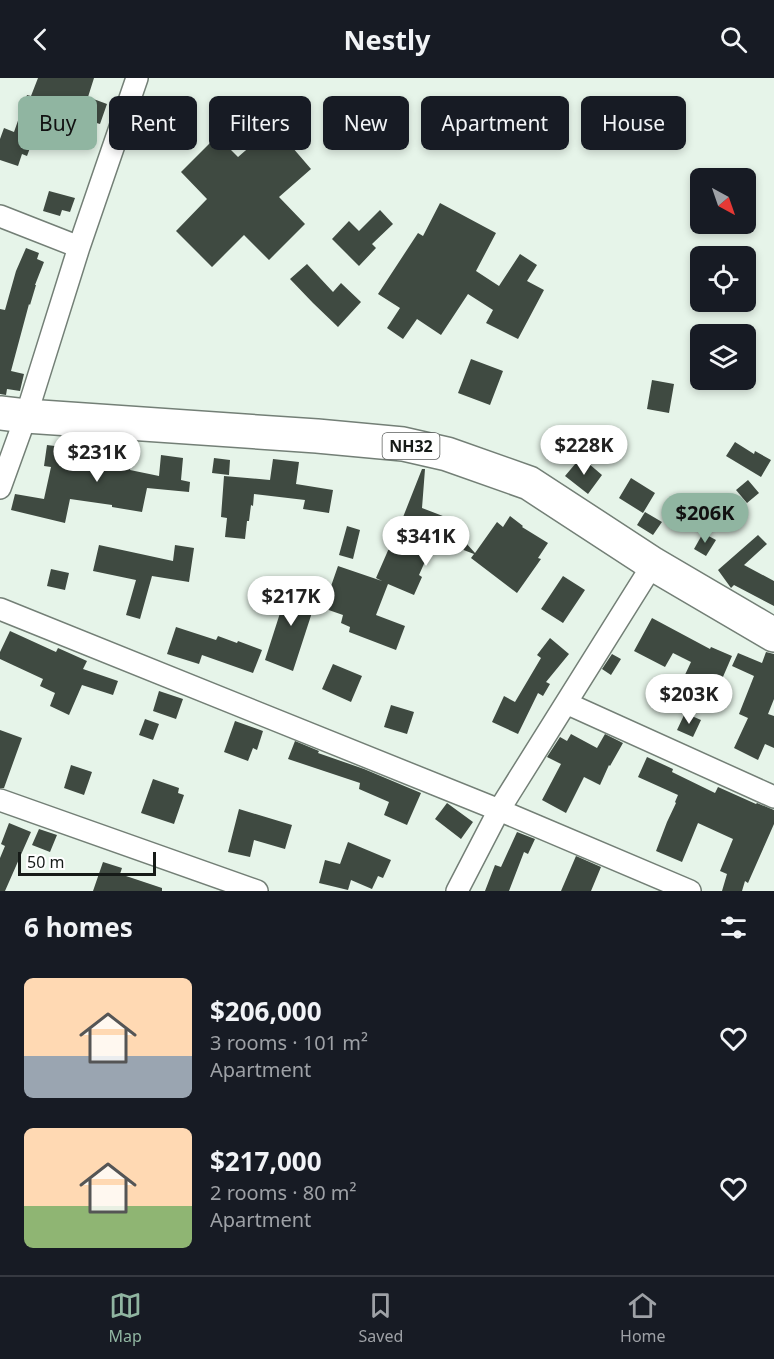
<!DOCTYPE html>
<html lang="en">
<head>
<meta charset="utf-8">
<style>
	:root { --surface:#171b24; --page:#20242c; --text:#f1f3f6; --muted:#9ea1a6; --line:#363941; --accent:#90b5a1 }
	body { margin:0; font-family:"Noto Sans",sans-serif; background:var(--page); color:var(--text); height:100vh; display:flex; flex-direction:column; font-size:22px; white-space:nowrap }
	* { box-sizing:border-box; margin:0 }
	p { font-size:20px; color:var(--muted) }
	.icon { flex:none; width:33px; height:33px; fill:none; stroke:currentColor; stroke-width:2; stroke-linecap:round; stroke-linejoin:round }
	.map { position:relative; height:813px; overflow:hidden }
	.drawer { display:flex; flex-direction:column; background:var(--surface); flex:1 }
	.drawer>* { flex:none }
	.banner { position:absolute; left:18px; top:18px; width:738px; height:54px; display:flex; gap:12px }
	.needle { width:39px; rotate:140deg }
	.fabs { position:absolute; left:690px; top:90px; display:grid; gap:12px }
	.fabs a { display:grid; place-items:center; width:66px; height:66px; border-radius:9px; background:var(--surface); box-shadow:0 3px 9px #0003; font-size:30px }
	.scale { position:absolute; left:18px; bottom:15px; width:138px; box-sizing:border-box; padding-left:6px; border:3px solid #161b18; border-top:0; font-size:16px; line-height:21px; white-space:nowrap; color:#161b18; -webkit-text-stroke:4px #fff; paint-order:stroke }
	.price { position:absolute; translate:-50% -51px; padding:0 14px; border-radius:21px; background:#fff; color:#222; font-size:20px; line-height:39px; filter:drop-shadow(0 2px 3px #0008) }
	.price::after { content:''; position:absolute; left:50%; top:36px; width:18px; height:14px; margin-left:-9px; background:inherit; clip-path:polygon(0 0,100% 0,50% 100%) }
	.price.selected { background:var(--accent); color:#111 }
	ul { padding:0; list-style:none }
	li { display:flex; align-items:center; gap:18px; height:150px; padding:0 24px }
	li span { display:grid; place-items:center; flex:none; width:168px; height:120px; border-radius:9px; color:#555 }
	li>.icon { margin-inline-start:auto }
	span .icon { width:72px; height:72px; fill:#fffc; stroke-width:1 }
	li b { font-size:26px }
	h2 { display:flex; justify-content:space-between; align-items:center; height:72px; padding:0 24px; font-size:26px }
	.chip { padding:0 21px; border-radius:9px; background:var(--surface); box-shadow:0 3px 9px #0003; font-size:21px; line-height:54px }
	.chip.selected { background:var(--accent); color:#111 }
	header { display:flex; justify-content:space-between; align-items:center; height:78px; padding:0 24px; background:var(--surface); font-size:27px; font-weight:700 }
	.dock { display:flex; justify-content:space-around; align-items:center; height:84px; border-top:2px solid var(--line); background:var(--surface); font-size:16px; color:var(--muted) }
	.dock a { display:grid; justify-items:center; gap:3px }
	.dock .selected { color:var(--accent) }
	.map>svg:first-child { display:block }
	.building { fill:#3f4a41 }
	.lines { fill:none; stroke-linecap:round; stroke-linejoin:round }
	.minor-casing { stroke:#737f76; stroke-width:24 }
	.trunk-casing { stroke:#737f76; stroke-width:36 }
	.minor { stroke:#fff; stroke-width:21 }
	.trunk { stroke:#fff; stroke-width:33 }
	.labels { text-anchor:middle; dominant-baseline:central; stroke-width:6; stroke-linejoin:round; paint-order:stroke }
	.shield { fill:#fff; stroke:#5c5f5d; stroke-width:1.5 }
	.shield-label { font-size:16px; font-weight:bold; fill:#161b18 }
</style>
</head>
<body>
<header><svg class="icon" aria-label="back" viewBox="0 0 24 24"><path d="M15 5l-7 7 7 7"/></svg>Nestly<svg class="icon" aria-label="search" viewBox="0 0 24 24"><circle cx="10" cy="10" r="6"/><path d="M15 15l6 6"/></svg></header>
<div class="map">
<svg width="774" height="813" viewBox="0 0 774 813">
	<rect width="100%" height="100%" fill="#e6f4e9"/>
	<path class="building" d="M38 0H94L88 19 107 26 100 46 90 43 85 56 41 40 27 78 22 76 18 88 0 82V61L4 50 14 54 27 17 31 18Z
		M274 48 311 91 279 119 305 146 269 182 244 157 212 189 176 153 207 121 181 94 217 58 238 79Z
		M49 113 75 120 70 134 62 132 60 138 43 133Z
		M440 125 496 155 476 193 499 208 520 176 537 187 527 203 544 212 518 261 486 245 493 232 468 216 441 257 417 241 403 261 387 250 400 230 378 216 418 155 423 158Z
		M380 132 393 146 372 166 376 170 359 188 332 161 349 143 359 153Z
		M26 170 39 175 37 181 44 184 35 207H36L30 227 29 226 11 293 24 296 20 313 7 311 6 317 0 316V231L5 232 16 193Z
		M307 186 333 214 341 205 361 224 338 249 313 225 290 201Z
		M471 281 503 293 490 327 458 315Z
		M652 302 674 306 669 335 647 331Z
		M735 364 754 376 755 373 771 382 761 399 726 378Z
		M47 367 86 372 106 376 105 381 131 386 130 392 159 398 161 377 183 380 181 402 190 404 189 414 147 410 142 434 112 429V427L70 421 65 445 11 432 15 416 44 421 51 389 44 388Z
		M581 379 602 397 588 416 565 398Z
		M214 380 230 382 229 397 212 395Z
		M273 381 299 384 296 406 333 412 329 435 303 431 305 422 254 416 253 428 251 427 249 443H247L245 461 225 459 227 440 221 439 224 398 270 402Z
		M422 391H425L422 430 461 445 457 455 475 475 497 444 503 449 510 438 523 448 522 449 548 465 538 480 541 481 517 515 471 480 474 476 435 461 419 497 422 499 414 517 388 506 376 537 405 548 396 572 349 554 350 549 341 545 343 537 320 529 326 510 330 511 338 488 382 503 376 500 393 461 394 462Z
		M631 400 655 415 643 435 619 420Z
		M748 402 759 415 747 425 736 412Z
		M645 434 662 444 653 457 637 447Z
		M347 448 360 452 353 481 339 477Z
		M703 455 716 462 706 478 694 471Z
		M758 457 767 466 744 487 774 503V528L734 507 731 510 718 492Z
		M99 467 173 483 175 467 194 470 189 504 152 498 140 541 126 537 136 502 93 493Z
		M51 491 69 495 65 512 47 508Z
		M563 498 585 512 563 545 541 531Z
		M289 507 318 516 293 593 265 582Z
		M652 540 710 571 711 569 732 578 716 615 683 601 691 584 673 575 665 589 634 573Z
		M176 549 216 562 218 558 237 565 238 563 262 572 253 595 202 577 199 586 167 576Z
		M10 553 56 574 58 570 87 583 83 591 118 603 113 617 82 607 69 637 50 628 55 615 40 608 43 601 0 581V574Z
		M550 560 569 576 546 604 550 606 543 618 538 615 518 656 492 644 504 618 515 624 541 580 537 577Z
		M766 574 774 576V621L768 636 774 638V670L765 666 758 682 734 670 748 640 739 636 754 598 732 588 738 575 762 585Z
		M612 576 621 581 611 597 602 591Z
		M333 586 362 598 351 624 322 611Z
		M159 613 183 621 176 641 153 633Z
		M391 627 414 634 407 656 384 649Z
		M685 635 701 642 693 659 677 652Z
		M145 641 159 646 153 662 139 657Z
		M235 643 263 653 257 672 253 670 248 683 224 674Z
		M0 652 22 660 4 710H0Z
		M571 656 597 670 605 656 623 665 610 688 609 687 600 707 584 699 566 735 542 722 561 686 547 679 560 659 567 663Z
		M295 663 319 673 318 675 364 691 421 715 407 747 384 737 389 724 359 711 360 705 288 681Z
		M647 679 673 691 672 694 715 715 718 709 756 726 757 725 774 732V746L748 805 745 803 742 813H722L727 796 720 793 733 761 698 745 682 784 656 773 667 744 676 725 675 724 678 717 638 699Z
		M71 687 92 694 84 717 64 710Z
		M153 701 179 710 178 715 184 717 174 746 141 735Z
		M447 725 473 744 461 761 435 741Z
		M239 731 292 747 285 771 254 762 250 779 228 774Z
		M9 745 31 754 5 813H0V780L5 768 1 766Z
		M39 751 57 757 50 774 32 767Z
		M517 754 535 761 528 776 524 774 509 813H485L495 787 501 789Z
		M348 764 391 782 383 800 378 798 372 811 351 802 348 812 319 805 325 782 340 786Z
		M576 778 601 789 591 813H561Z
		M103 784 122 790 120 796 162 810V813H93Z"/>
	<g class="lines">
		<defs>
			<path id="minor" d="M0 138 79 169
				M0 410 26 338 79 169 137 0
				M0 531 499 732 690 813
				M566 625 774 719
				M0 722 257 813
				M457 813 499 732 653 486"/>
			<path id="trunk" d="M0 335 26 338 317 358 403 366 447 376 529 405 653 486 774 557"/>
		</defs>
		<use href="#minor" class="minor-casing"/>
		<use href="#trunk" class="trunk-casing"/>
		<use href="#minor" class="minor"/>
		<use href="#trunk" class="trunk"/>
	</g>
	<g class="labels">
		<rect class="shield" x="382.5" y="355" width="57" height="26" rx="4.5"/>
		<g class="shield-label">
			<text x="411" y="368">NH32</text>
		</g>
	</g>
</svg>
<div class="fabs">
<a><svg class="needle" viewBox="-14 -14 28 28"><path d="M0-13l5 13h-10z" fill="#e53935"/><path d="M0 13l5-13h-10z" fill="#9ea1a6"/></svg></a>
<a><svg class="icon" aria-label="locate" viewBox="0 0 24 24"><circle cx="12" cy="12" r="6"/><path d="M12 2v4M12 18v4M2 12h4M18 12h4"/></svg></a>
<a><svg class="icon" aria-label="layers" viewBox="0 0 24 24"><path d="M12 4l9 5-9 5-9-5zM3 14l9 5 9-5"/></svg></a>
</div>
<div class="scale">50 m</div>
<b class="price" style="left:584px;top:398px">$228K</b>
<b class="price" style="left:97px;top:405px">$231K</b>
<b class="price selected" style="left:705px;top:466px">$206K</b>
<b class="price" style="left:426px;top:489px">$341K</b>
<b class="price" style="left:291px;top:549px">$217K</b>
<b class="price" style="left:689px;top:647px">$203K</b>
<div class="banner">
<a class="chip selected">Buy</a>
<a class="chip">Rent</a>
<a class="chip">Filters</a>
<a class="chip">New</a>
<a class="chip">Apartment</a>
<a class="chip">House</a>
</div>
</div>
<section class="drawer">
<h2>6 homes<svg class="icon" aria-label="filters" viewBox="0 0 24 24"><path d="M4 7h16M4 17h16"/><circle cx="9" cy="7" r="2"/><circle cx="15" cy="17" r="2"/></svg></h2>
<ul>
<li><span style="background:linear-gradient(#ffd9b3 65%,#9aa5b1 0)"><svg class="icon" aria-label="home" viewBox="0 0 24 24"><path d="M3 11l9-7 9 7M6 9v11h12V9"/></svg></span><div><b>$206,000</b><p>3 rooms · 101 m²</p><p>Apartment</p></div><svg class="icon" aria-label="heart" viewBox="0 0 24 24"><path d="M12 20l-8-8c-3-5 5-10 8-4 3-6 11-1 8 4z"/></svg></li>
<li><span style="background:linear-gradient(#ffd9b3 65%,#8fb573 0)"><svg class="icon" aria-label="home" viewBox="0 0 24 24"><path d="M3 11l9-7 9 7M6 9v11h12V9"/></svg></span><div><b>$217,000</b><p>2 rooms · 80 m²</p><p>Apartment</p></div><svg class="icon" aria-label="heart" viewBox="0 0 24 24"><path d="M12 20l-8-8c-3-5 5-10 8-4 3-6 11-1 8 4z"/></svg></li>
</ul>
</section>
<nav class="dock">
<a class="selected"><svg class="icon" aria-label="map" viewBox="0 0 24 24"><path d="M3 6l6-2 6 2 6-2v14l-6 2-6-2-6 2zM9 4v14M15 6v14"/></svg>Map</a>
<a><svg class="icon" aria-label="saved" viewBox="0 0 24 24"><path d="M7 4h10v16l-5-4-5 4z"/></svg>Saved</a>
<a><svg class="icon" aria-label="home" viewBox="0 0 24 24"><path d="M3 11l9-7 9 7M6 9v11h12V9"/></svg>Home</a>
</nav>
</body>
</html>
